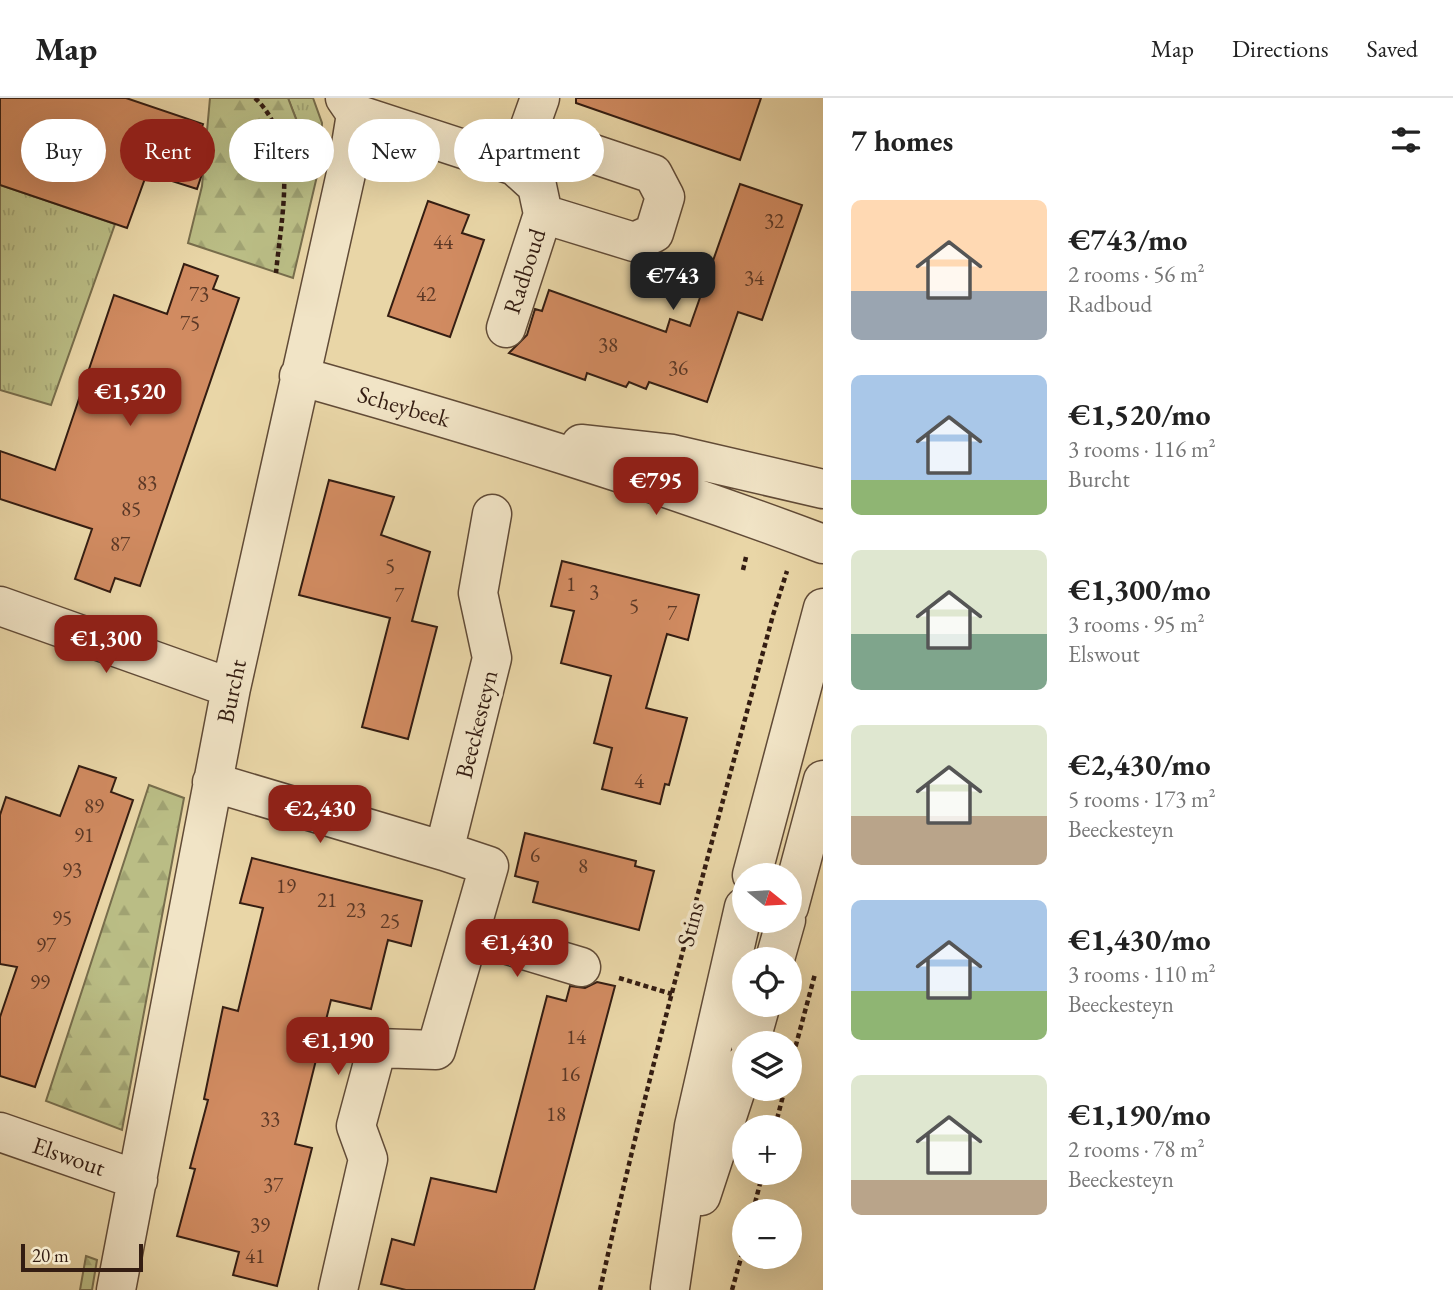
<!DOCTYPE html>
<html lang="en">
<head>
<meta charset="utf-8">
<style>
	:root { --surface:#fff; --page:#f6f6f6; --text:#222; --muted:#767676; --line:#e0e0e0; --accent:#8f2418 }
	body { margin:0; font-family:"EB Garamond",serif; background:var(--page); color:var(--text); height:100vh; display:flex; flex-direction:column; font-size:26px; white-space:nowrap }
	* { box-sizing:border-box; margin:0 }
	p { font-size:23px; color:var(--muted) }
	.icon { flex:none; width:38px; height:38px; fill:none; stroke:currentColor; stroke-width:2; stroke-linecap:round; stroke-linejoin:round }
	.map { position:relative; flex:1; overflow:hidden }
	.details { display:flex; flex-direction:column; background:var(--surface); width:630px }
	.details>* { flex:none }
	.guide { position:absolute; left:21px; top:21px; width:665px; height:63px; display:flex; gap:14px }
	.needle { width:46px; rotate:108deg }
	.tools { position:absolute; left:732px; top:765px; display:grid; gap:14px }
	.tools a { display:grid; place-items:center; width:70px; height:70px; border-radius:50%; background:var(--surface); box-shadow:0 7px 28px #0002; font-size:35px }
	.scale { position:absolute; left:21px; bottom:18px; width:122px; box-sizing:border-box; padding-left:7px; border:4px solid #341d12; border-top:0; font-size:19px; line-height:24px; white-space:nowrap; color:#341d12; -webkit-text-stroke:5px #f1e4c6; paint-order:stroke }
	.price { position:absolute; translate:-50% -60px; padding:0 16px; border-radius:14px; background:var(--accent); color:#fff; font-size:23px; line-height:46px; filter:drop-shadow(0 2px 4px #0008) }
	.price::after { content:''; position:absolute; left:50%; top:42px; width:21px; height:16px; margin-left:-10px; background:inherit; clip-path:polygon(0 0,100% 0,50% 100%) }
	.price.active { background:#222; color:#fff }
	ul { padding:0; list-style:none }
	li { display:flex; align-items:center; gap:21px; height:175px; padding:0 28px }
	li span { display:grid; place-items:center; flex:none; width:196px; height:140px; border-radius:10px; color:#555 }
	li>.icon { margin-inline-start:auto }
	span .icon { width:84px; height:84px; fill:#fffc; stroke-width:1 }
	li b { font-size:30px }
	h2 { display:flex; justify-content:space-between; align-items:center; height:84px; padding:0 28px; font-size:30px }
	.chip { padding:0 24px; border-radius:32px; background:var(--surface); box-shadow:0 7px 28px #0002; font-size:24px; line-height:63px }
	.chip.active { background:var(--accent); color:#fff }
	header { display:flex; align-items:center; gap:42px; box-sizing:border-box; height:98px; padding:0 35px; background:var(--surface); border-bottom:2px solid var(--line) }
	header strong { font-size:33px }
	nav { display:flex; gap:38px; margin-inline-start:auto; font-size:24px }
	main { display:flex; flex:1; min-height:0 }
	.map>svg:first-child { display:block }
	.grass { fill:url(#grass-tufts); stroke:#776d4c; stroke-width:2 }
	.forest { fill:url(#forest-firs); stroke:#776d4c; stroke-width:2 }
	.building { fill:#d18b61; stroke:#341d12; stroke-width:2 }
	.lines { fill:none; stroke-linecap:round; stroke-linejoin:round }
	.minor-casing { stroke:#614b37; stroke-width:41 }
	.tertiary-casing { stroke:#614b37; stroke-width:41 }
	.path { stroke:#341d12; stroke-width:4.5; stroke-dasharray:5 3.5; stroke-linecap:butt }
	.minor { stroke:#f1e4c6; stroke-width:38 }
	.tertiary { stroke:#f1e4c6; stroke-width:38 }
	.labels { text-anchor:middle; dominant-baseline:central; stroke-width:7; stroke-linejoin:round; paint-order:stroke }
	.number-label { font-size:21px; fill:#5b3826 }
	.street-label { font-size:24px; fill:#341d12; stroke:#f1e4c6 }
</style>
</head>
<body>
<header>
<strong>Map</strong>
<nav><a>Map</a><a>Directions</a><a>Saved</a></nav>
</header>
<main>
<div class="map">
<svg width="823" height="1192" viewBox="0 0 823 1192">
	<defs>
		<pattern id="grass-tufts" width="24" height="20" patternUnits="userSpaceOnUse" patternTransform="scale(1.75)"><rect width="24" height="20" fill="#babd85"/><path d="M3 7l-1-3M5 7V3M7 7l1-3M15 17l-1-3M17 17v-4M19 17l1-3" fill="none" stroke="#a0a272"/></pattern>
		<pattern id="forest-firs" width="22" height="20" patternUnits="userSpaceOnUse" patternTransform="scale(1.75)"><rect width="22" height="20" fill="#babd85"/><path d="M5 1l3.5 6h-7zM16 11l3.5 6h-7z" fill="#a0a272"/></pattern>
	</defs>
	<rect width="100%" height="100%" fill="#e9d6a7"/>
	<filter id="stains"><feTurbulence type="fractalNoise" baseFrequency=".00286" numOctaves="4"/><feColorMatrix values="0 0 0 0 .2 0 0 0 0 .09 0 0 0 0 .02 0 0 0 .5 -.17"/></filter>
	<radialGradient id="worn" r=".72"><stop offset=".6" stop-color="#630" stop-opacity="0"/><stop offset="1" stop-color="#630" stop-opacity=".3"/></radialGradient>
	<path class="grass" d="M288 0H313L322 25 321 61C304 44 296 21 288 0Z
		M0 87 115 126 51 307 0 292Z"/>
	<path class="forest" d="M210 0H288L301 34 321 61 293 180 188 145 202 88Z
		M149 687 184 700 122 1032 46 1003Z
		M86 1158 97 1162 92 1192H80Z"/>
	<path class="building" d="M0 0H126L203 26 194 50 209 55 197 91 147 75 127 130 0 87Z
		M576 0H761L740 62 576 5Z
		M740 86 802 107 762 222 738 214 707 304 649 284 646 291 629 284 626 289 587 275 585 282 509 255 527 237 535 211 542 213 549 192 666 234 670 221 690 228Z
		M428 103 469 117 462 135 484 142 450 239 388 218Z
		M184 166 218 178 213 191 239 200 140 488 115 480 110 494 75 481 92 431 0 401V353L55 372 114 197 167 216Z
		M329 382 394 399 381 437 430 454 412 523 437 529 408 641 362 629 390 520 299 497Z
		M562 463 699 497 688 542 667 536 646 610 687 620 669 687 665 686 660 706 602 691 612 650 594 645 611 578 561 565 574 513 551 508Z
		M79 668 116 680 111 694 133 702 35 989 0 978V919L17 869 0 866V717L6 699 60 718Z
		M525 735 636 763 635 768 654 773 639 832 533 804 538 784 515 778Z
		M252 760 422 803 411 848 388 842 371 911 331 902 295 1046 312 1050 277 1188 233 1177 239 1154 177 1138 195 1071 190 1070 208 1002 204 1001 223 909 238 913 263 810 240 805Z
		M597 884 615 888 534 1192H406L381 1186 392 1141 414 1147 431 1080 496 1094 547 898 566 903 570 888 585 890Z"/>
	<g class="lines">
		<defs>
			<path id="minor" d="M356 16 515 68 537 88 543 116 506 230
				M528 34 653 76 665 99 654 135 634 144 543 116
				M520 56 540 0
				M299 278C476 328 651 381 823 446
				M581 346 672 356 823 391
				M0 508 231 590
				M212 684 444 753
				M471 836 581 869
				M0 1034 138 1082
				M116 1192 231 590 347 71 356 16 345 0
				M338 1192 368 1061 356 1028 377 950 436 952 489 768 444 753 492 560 478 495 492 416"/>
			<path id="tertiary" d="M752 777 823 510
				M789 809 823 682
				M775 861 786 822
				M750 945 761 906
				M701 1098 744 967
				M670 1190 694 1028 744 809"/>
		</defs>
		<use href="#minor" class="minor-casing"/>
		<use href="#tertiary" class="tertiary-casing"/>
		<path class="path" d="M255 0C300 42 281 119 276 175
			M743 472 746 459
			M619 880 672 896
			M789 973 815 876
			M775 1029 785 990
			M753 1113 763 1074
			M600 1192C650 965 713 741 773 517L787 473
			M732 1192 744 1149"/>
		<use href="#minor" class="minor"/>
		<use href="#tertiary" class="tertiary"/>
	</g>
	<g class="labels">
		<g class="number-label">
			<text x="774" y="122">32</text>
			<text x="443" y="143">44</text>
			<text x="754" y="179">34</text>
			<text x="199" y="195">73</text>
			<text x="426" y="195">42</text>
			<text x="190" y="224">75</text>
			<text x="608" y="246">38</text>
			<text x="678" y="269">36</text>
			<text x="147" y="384">83</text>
			<text x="131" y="410">85</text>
			<text x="120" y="445">87</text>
			<text x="390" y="467">5</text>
			<text x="571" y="485">1</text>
			<text x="594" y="493">3</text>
			<text x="399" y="496">7</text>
			<text x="634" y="507">5</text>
			<text x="672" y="514">7</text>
			<text x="639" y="682">4</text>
			<text x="94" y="707">89</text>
			<text x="84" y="736">91</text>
			<text x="535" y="756">6</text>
			<text x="583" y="767">8</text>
			<text x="72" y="771">93</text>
			<text x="286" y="787">19</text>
			<text x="327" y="801">21</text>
			<text x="356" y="811">23</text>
			<text x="62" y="819">95</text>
			<text x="390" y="822">25</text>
			<text x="46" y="846">97</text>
			<text x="40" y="883">99</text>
			<text x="576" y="938">14</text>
			<text x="570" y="975">16</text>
			<text x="556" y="1015">18</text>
			<text x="270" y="1020">33</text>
			<text x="273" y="1086">37</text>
			<text x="260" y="1126">39</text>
			<text x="255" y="1157">41</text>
		</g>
		<g class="street-label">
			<text transform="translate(524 173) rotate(-72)">Radboud</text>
			<text transform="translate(404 308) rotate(16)">Scheybeek</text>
			<text transform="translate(231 593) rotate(-78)">Burcht</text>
			<text transform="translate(476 626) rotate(-76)">Beeckesteyn</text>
			<text transform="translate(690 826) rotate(-75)">Stins</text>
			<text transform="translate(69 1058) rotate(19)">Elswout</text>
		</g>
	</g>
	<rect width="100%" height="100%" filter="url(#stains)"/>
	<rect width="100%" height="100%" fill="url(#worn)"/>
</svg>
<div class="tools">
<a><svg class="needle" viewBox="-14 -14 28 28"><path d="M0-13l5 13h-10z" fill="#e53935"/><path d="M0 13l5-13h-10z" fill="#767676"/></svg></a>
<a><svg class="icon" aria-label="locate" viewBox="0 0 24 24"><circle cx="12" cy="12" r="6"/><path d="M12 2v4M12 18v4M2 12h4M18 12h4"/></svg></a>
<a><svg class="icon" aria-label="layers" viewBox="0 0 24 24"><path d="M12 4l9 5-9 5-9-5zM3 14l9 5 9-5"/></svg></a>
<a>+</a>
<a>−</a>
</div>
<div class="scale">20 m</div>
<b class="price active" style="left:673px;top:214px">€743</b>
<b class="price" style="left:130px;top:330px">€1,520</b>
<b class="price" style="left:656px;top:419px">€795</b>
<b class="price" style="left:106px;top:577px">€1,300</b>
<b class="price" style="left:320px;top:747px">€2,430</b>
<b class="price" style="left:517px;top:881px">€1,430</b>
<b class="price" style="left:338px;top:979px">€1,190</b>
<div class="guide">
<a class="chip">Buy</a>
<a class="chip active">Rent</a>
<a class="chip">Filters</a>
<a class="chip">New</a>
<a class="chip">Apartment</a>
</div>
</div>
<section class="details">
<h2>7 homes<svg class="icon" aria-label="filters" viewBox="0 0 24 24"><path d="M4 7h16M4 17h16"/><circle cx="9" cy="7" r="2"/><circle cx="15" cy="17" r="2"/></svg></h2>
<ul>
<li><span style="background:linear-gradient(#ffd9b3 65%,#9aa5b1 0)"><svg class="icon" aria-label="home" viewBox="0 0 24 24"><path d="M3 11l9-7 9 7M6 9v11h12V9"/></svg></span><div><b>€743/mo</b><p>2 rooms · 56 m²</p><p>Radboud</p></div></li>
<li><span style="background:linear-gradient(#a9c7e8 75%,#8fb573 0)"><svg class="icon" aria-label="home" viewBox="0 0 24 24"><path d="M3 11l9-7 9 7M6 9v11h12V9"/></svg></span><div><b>€1,520/mo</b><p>3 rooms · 116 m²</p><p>Burcht</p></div></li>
<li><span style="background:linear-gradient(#dfe7d0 60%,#7fa58c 0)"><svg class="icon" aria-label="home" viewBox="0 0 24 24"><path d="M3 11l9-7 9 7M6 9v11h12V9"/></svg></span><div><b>€1,300/mo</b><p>3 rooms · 95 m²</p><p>Elswout</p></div></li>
<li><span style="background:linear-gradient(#dfe7d0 65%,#b9a48a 0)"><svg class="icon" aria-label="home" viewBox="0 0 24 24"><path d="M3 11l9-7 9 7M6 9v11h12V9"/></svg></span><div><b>€2,430/mo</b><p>5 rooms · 173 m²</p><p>Beeckesteyn</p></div></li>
<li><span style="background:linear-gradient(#a9c7e8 65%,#8fb573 0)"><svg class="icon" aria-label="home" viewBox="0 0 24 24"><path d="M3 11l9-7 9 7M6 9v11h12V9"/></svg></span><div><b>€1,430/mo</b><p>3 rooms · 110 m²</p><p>Beeckesteyn</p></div></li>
<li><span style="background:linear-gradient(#dfe7d0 75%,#b9a48a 0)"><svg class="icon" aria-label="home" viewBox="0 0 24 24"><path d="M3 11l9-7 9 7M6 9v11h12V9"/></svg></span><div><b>€1,190/mo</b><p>2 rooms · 78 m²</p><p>Beeckesteyn</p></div></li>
</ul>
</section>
</main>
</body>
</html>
